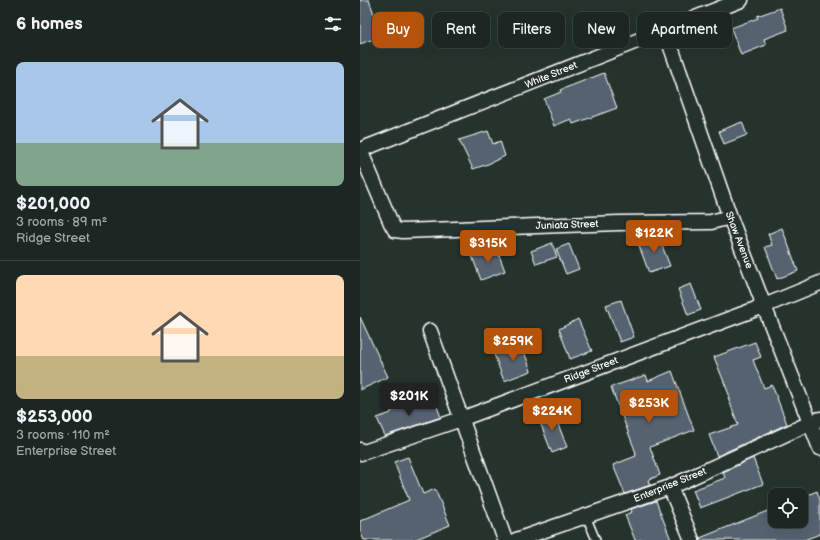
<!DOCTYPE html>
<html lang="en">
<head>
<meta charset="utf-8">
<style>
	:root { --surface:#1c2622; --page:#29322f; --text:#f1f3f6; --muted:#a0a5a5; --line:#3a4340; --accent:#b45309 }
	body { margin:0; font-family:"Balsamiq Sans",sans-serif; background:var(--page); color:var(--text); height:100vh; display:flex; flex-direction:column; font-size:15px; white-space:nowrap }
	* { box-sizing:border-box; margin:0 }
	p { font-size:13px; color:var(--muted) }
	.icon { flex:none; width:22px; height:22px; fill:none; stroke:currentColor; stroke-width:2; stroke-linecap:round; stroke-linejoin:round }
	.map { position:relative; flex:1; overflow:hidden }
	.sheet { display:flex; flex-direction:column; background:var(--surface); width:360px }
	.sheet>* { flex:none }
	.top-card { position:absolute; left:12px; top:12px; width:380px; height:36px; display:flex; gap:8px }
	.fabs { position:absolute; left:408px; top:488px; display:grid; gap:8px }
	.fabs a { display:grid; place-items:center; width:40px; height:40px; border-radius:8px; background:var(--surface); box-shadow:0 4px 16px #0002,0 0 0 1px var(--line); font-size:20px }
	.price { position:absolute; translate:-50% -34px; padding:0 9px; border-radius:4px; background:var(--accent); color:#fff; font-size:13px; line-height:26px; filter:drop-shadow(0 1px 2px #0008) }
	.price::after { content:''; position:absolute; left:50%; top:24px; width:12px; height:9px; margin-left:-6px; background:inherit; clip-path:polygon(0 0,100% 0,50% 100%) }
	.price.active { background:#222; color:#fff }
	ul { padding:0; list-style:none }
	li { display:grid; align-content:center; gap:8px; height:212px; padding:0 16px }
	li+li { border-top:1px solid var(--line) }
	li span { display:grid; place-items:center; height:124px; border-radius:8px; color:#555 }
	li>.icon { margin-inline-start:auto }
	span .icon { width:72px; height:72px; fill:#fffc; stroke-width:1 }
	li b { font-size:17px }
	h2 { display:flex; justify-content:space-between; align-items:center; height:48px; padding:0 16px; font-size:17px }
	.chip { padding:0 14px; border-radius:8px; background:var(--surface); box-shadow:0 4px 16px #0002,0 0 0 1px var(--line); font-size:14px; line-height:36px }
	.chip.active { background:var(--accent); color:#fff }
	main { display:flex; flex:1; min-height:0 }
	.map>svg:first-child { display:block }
	.building { fill:#556471; stroke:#fff }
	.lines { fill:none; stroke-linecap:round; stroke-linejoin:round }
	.service-casing { stroke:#fff; stroke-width:10 }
	.minor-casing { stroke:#fff; stroke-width:17 }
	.service { stroke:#26332d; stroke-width:7 }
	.minor { stroke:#26332d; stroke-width:14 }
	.labels { text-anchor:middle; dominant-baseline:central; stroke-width:3; stroke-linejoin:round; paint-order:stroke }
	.street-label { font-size:10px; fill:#fff; stroke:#26332d }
</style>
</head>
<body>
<main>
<section class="sheet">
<h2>6 homes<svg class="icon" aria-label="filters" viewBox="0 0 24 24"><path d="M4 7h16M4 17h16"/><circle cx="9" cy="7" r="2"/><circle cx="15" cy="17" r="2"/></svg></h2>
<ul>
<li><span style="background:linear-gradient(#a9c7e8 65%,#7fa58c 0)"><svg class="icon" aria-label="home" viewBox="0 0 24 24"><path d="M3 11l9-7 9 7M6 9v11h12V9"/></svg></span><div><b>$201,000</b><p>3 rooms · 89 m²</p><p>Ridge Street</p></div></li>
<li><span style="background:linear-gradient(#ffd9b3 65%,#c2b280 0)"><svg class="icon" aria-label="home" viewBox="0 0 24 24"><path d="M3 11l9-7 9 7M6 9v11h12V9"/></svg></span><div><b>$253,000</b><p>3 rooms · 110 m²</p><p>Enterprise Street</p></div></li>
</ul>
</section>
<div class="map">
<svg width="460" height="540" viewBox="0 0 460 540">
	<rect width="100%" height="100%" fill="#26332d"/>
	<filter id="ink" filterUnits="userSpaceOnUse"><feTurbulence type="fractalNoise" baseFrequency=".025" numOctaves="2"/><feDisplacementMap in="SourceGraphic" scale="8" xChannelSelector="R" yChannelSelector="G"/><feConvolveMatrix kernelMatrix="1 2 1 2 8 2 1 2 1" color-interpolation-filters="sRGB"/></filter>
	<g filter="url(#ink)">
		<path class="building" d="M0 0H9L22 36 0 44Z
			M420 8 428 30 404 39 406 45 381 55 371 28 398 18 397 16Z
			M244 73 257 108 213 124 211 119 194 126 184 99 201 92 200 90Z
			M382 122 387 135 364 144 359 131Z
			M128 131 133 144 140 141 145 156 128 164 113 169 99 140Z
			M422 228 438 271 417 279 405 247 412 245 408 234Z
			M299 238 310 266 289 273 277 240Z
			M192 243 197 257 176 264 171 251Z
			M209 244 219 269 206 274 196 249Z
			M136 247 145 271 121 280 112 256Z
			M331 284 341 310 328 315 318 289Z
			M261 300 274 337 260 342 246 305Z
			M0 317 28 377 0 390Z
			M218 319 232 351 210 359 199 329Z
			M395 342 401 357 393 360 404 388 412 385 427 424 357 456 349 435 378 425 368 397H370L354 357Z
			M161 343 171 371 144 381 134 354Z
			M312 371 334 430 290 447 300 475 288 480 290 485 265 494 253 465 276 456 275 453H276L251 387 286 375 288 381Z
			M74 399 81 417 25 436 17 418 31 413 30 412 55 402 57 406Z
			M193 411 207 447 192 453 178 417Z
			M48 457 63 494 75 489 90 525 54 540H4L0 531V521L49 500 34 462Z
			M393 458 403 484 340 508 333 490 365 478 363 472Z
			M457 491 460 500V534L444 540H340V538L415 508V521H441V498Z
			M296 501 311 540H275L265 515 272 512 271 509Z"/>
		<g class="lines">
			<defs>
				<path id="service" d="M226 516 236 540"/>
				<path id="minor" d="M305 30 370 217 404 306 460 448
					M0 150 31 223 35 230 43 231 259 223 351 222 370 217
					M0 150 381 0
					M70 331 145 540
					M0 450 1 453 101 419 404 306 460 283
					M310 487 332 540
					M156 540 310 487 450 423 460 419"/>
			</defs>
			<use href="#service" class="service-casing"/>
			<use href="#minor" class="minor-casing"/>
			<use href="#service" class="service"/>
			<use href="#minor" class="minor"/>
		</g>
	</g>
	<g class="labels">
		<g class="street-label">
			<text transform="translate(191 75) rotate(-22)">White Street</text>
			<text transform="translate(207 225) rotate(-2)">Juniata Street</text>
			<text transform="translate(379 240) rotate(69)">Shaw Avenue</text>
			<text transform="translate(231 370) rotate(-21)">Ridge Street</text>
			<text transform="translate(310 485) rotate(-22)">Enterprise Street</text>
		</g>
	</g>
</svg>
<div class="fabs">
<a><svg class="icon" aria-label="locate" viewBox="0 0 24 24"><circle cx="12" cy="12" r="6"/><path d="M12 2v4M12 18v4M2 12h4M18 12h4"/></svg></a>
</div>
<b class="price" style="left:294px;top:254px">$122K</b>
<b class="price" style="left:128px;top:264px">$315K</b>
<b class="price" style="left:153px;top:362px">$259K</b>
<b class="price active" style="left:49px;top:417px">$201K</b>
<b class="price" style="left:289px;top:424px">$253K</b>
<b class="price" style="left:192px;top:432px">$224K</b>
<div class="top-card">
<a class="chip active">Buy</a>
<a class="chip">Rent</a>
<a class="chip">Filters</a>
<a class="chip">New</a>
<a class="chip">Apartment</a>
</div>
</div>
</main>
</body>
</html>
